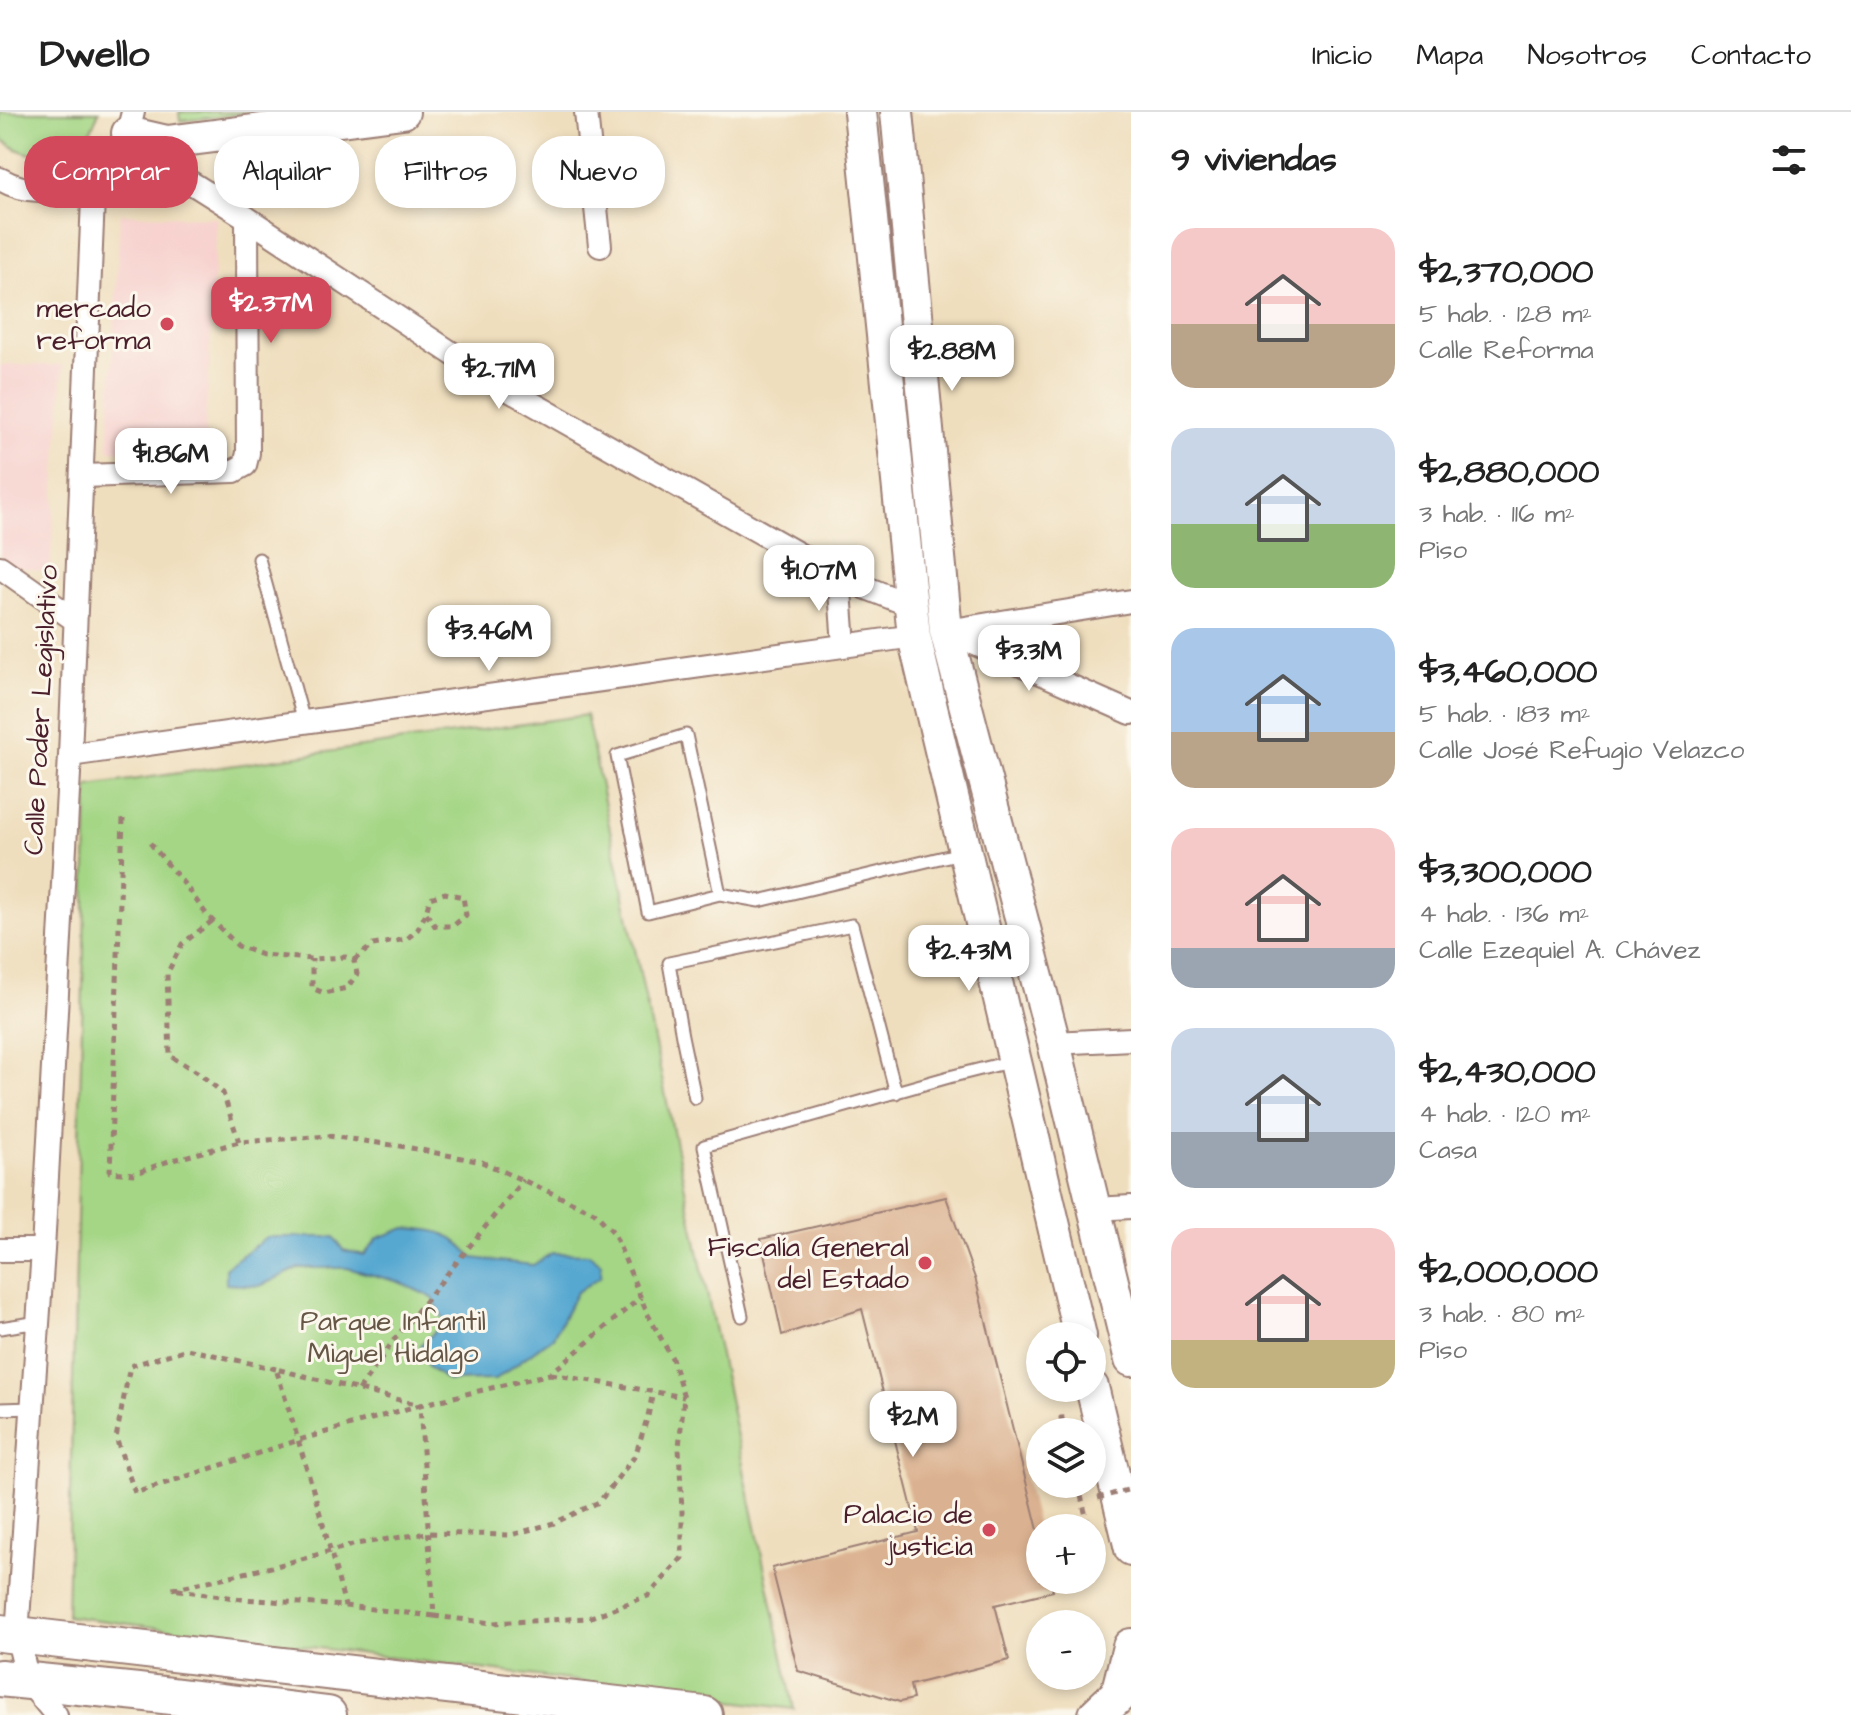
<!DOCTYPE html>
<html lang="es">
<head>
<meta charset="utf-8">
<style>
	:root { --surface:#fff; --page:#f6f6f6; --text:#222; --muted:#767676; --line:#e0e0e0; --accent:#d1495b }
	body { margin:0; font-family:"Architects Daughter",sans-serif; background:var(--page); color:var(--text); height:100vh; display:flex; flex-direction:column; font-size:30px; white-space:nowrap }
	* { box-sizing:border-box; margin:0 }
	p { font-size:26px; color:var(--muted) }
	.icon { flex:none; width:44px; height:44px; fill:none; stroke:currentColor; stroke-width:2; stroke-linecap:round; stroke-linejoin:round }
	.map { position:relative; flex:1; overflow:hidden }
	.side { display:flex; flex-direction:column; background:var(--surface); width:720px }
	.side>* { flex:none }
	.guide { position:absolute; left:24px; top:24px; width:760px; height:72px; display:flex; gap:16px }
	.tools { position:absolute; left:1026px; top:1210px; display:grid; gap:16px }
	.tools a { display:grid; place-items:center; width:80px; height:80px; border-radius:50%; background:var(--surface); box-shadow:0 4px 12px #0003; font-size:40px }
	.price { position:absolute; translate:-50% -68px; padding:0 18px; border-radius:16px; background:#fff; color:#222; font-size:26px; line-height:52px; filter:drop-shadow(0 2px 4px #0008) }
	.price::after { content:''; position:absolute; left:50%; top:48px; width:24px; height:18px; margin-left:-12px; background:inherit; clip-path:polygon(0 0,100% 0,50% 100%) }
	.price.active { background:var(--accent); color:#fff }
	ul { padding:0; list-style:none }
	li { display:flex; align-items:center; gap:24px; height:200px; padding:0 40px }
	li span { display:grid; place-items:center; flex:none; width:224px; height:160px; border-radius:24px; color:#555 }
	li>.icon { margin-inline-start:auto }
	span .icon { width:96px; height:96px; fill:#fffc; stroke-width:1 }
	li b { font-size:34px }
	h2 { display:flex; justify-content:space-between; align-items:center; height:96px; padding:0 40px; font-size:34px }
	.pill { padding:0 28px; border-radius:32px; background:var(--surface); box-shadow:0 4px 12px #0003; font-size:28px; line-height:72px }
	.pill.active { background:var(--accent); color:#fff }
	header { display:flex; align-items:center; gap:48px; box-sizing:border-box; height:112px; padding:0 40px; background:var(--surface); border-bottom:2px solid var(--line) }
	header strong { font-size:38px }
	nav { display:flex; gap:44px; margin-inline-start:auto; font-size:28px }
	main { display:flex; flex:1; min-height:0 }
	.map>svg:first-child { display:block }
	.built { fill:#f7d0cd }
	.green { fill:#a4d685; stroke:#777a58; stroke-width:2 }
	.water { fill:#56a8d1; stroke:#50647e; stroke-width:2 }
	.building { fill:#dbb291 }
	.lines { fill:none; stroke-linecap:round; stroke-linejoin:round }
	.service-casing { stroke:#9c7e74; stroke-width:15 }
	.minor-casing { stroke:#9c7e74; stroke-width:26 }
	.secondary-casing { stroke:#9c7e74; stroke-width:36 }
	.primary-casing { stroke:#9c7e74; stroke-width:40 }
	.path { stroke:#9c7e74; stroke-width:5; stroke-dasharray:6 6; stroke-linecap:butt }
	.service { stroke:#fff; stroke-width:11 }
	.minor { stroke:#fff; stroke-width:22 }
	.secondary { stroke:#fff; stroke-width:32 }
	.primary { stroke:#fff; stroke-width:36 }
	.path-bridge { stroke:#9c7e74; stroke-width:5; stroke-dasharray:6 6; stroke-linecap:butt }
	.poi-dot { fill:#d1495b; stroke:#fbf7ec; stroke-width:3 }
	.labels { text-anchor:middle; dominant-baseline:central; stroke-width:6; stroke-linejoin:round; paint-order:stroke }
	.poi-label { font-size:28px; fill:#4a1f2b; stroke:#fbf7ec; text-anchor:end }
	.street-label { font-size:28px; fill:#4a1f2b; stroke:#fbf7ec }
	.park-label { font-size:28px; fill:#655646; stroke:#fbf7ec }
</style>
</head>
<body>
<header>
<strong>Dwello</strong>
<nav><a>Inicio</a><a>Mapa</a><a>Nosotros</a><a>Contacto</a></nav>
</header>
<main>
<div class="map">
<svg width="1131" height="1603" viewBox="0 0 1131 1603">
	<rect width="100%" height="100%" fill="#fbf7ec"/>
	<filter id="ink" filterUnits="userSpaceOnUse"><feTurbulence type="fractalNoise" baseFrequency=".0125" numOctaves="2"/><feDisplacementMap in="SourceGraphic" scale="16" xChannelSelector="R" yChannelSelector="G"/><feConvolveMatrix kernelMatrix="1 2 1 2 8 2 1 2 1" color-interpolation-filters="sRGB"/></filter>
	<filter id="wash" filterUnits="userSpaceOnUse"><feTurbulence type="fractalNoise" baseFrequency=".006" numOctaves="4" result="noise"/><feDisplacementMap in="SourceGraphic" scale="32" xChannelSelector="R" yChannelSelector="G"/><feGaussianBlur stdDeviation="1.8" result="paint"/><feColorMatrix in="noise" values="0 0 0 0 0 0 0 0 0 0 0 0 0 0 0 0 0 1.4 0 .05"/><feComposite in="paint" operator="in"/></filter>
	<g filter="url(#wash)">
		<rect width="100%" height="100%" fill="#efdebd"/>
		<path class="built" d="M120 102 217 106 204 341 108 338Z
			M0 253H63L50 460 12 454 0 443Z"/>
		<path class="green" d="M0 0H99C96 6 94 13 91 18 69 49 26 51 0 25Z
			M179 0H264L180 9Z
			M586 603 794 1597 67 1504 88 674Z"/>
		<path class="water" d="M405 1116C440 1119 449 1118 473 1146L533 1153 552 1141 589 1142 601 1151V1164L577 1180 553 1225 495 1268 448 1269 428 1255 420 1233 445 1211 433 1186 399 1170 347 1156H299L260 1174 226 1172V1155L267 1125H334L343 1138 364 1143 378 1126Z"/>
		<g id="blocks">
			<path class="building" d="M946 1085 976 1169 1040 1426V1468H1050L1053 1479 995 1493 1009 1548 910 1573 913 1587 900 1590 798 1559 772 1456 918 1420 862 1197 782 1223 761 1127Z"/>
		</g>
	</g>
	<g filter="url(#ink)">
		<use href="#blocks" fill-opacity="0" stroke="#9c7e74" stroke-width="2"/>
		<g class="lines">
			<defs>
				<path id="service" d="M259 447 304 610
					M720 782 686 623 617 644 648 800 720 782 759 789 961 741
					M695 986 682 924 669 851 852 813 896 981
					M742 1204 704 1034 949 965 1013 949
					M0 1216 39 1210
					M0 1297 33 1296"/>
				<path id="minor" d="M586 0 600 134
					M123 31 174 60 247 106 500 273 839 465 912 494
					M0 67C56 99 122 59 133 0
					M83 364 234 359 245 353 248 341 247 106
					M0 455 75 508
					M839 465 844 533
					M946 519 1131 601
					M947 519 1131 489
					M70 643 914 524
					M1054 931 1131 927
					M1095 1097 1131 1095
					M0 1138H43
					M56 1603 28 1569 17 1523 43 1138 70 643 94 62"/>
				<path id="secondary" d="M860 0 914 524 1080 1224
					M897 0 946 519 1054 931 1131 1248
					M128 21 167 30 403 0
					M1092 1275 1131 1437"/>
				<path id="primary" d="M0 1521 704 1603
					M0 1566 138 1580 328 1603
					M1097 1603 1119 1582 1131 1535"/>
			</defs>
			<use href="#service" class="service-casing"/>
			<use href="#minor" class="minor-casing"/>
			<use href="#secondary" class="secondary-casing"/>
			<use href="#primary" class="primary-casing"/>
			<path class="path" d="M123 707 110 1060 134 1062 166 1050 239 1030 329 1024 406 1035 482 1050 594 1100 614 1121 647 1201 672 1246 684 1285 679 1335 682 1400V1446L648 1484 588 1506 492 1511 434 1504 420 1293 550 1262 641 1185
				M150 731 185 773 207 803 238 834 262 843 312 847 346 845 354 848 357 862 347 876 324 881 312 876V847
				M212 809 182 832 167 862 170 944 197 960 223 981 239 1030
				M354 848 373 833 407 827 418 817 426 801 430 786 445 781 463 785 466 803 453 814H435L426 801
				M276 1257 187 1237 130 1254 116 1326 135 1381 299 1328 420 1293 276 1257C301 1336 325 1415 345 1494
				M551 1262 684 1285
				M359 1278 394 1228 523 1068
				M1065 1320 1061 1306 1070 1305
				M1078 1372 1089 1416
				M434 1504 345 1494 242 1487 172 1477 276 1454 356 1432 428 1421 511 1423 554 1411 599 1390 635 1344 648 1304 653 1280"/>
			<use href="#service" class="service"/>
			<use href="#minor" class="minor"/>
			<use href="#secondary" class="secondary"/>
			<use href="#primary" class="primary"/>
			<path class="path-bridge" d="M1098 1386 1131 1377"/>
		</g>
	</g>
	<g class="poi-dot">
		<circle cx="167" cy="212" r="8"/>
		<circle cx="925" cy="1151" r="8"/>
		<circle cx="989" cy="1418" r="8"/>
	</g>
	<g class="labels">
		<g class="poi-label">
			<text x="151" y="196">mercado<tspan x="151" dy="32">reforma</tspan></text>
			<text x="909" y="1135">Fiscalía General<tspan x="909" dy="32">del Estado</tspan></text>
			<text x="973" y="1402">Palacio de<tspan x="973" dy="32">justicia</tspan></text>
		</g>
		<g class="street-label">
			<text transform="translate(41 598) rotate(-87)">Calle Poder Legislativo</text>
		</g>
		<g class="park-label">
			<text x="393" y="1209">Parque Infantil<tspan x="393" dy="32">Miguel Hidalgo</tspan></text>
		</g>
	</g>
</svg>
<div class="tools">
<a><svg class="icon" aria-label="locate" viewBox="0 0 24 24"><circle cx="12" cy="12" r="6"/><path d="M12 2v4M12 18v4M2 12h4M18 12h4"/></svg></a>
<a><svg class="icon" aria-label="layers" viewBox="0 0 24 24"><path d="M12 4l9 5-9 5-9-5zM3 14l9 5 9-5"/></svg></a>
<a>+</a>
<a>−</a>
</div>
<b class="price active" style="left:271px;top:233px">$2.37M</b>
<b class="price" style="left:952px;top:281px">$2.88M</b>
<b class="price" style="left:499px;top:299px">$2.71M</b>
<b class="price" style="left:171px;top:384px">$1.86M</b>
<b class="price" style="left:819px;top:501px">$1.07M</b>
<b class="price" style="left:489px;top:561px">$3.46M</b>
<b class="price" style="left:1029px;top:581px">$3.3M</b>
<b class="price" style="left:969px;top:881px">$2.43M</b>
<b class="price" style="left:913px;top:1347px">$2M</b>
<div class="guide">
<a class="pill active">Comprar</a>
<a class="pill">Alquilar</a>
<a class="pill">Filtros</a>
<a class="pill">Nuevo</a>
</div>
</div>
<section class="side">
<h2>9 viviendas<svg class="icon" aria-label="filters" viewBox="0 0 24 24"><path d="M4 7h16M4 17h16"/><circle cx="9" cy="7" r="2"/><circle cx="15" cy="17" r="2"/></svg></h2>
<ul>
<li><span style="background:linear-gradient(#f6c9c9 60%,#b9a48a 0)"><svg class="icon" aria-label="home" viewBox="0 0 24 24"><path d="M3 11l9-7 9 7M6 9v11h12V9"/></svg></span><div><b>$2,370,000</b><p>5 hab. · 128 m²</p><p>Calle Reforma</p></div></li>
<li><span style="background:linear-gradient(#c9d6e8 60%,#8fb573 0)"><svg class="icon" aria-label="home" viewBox="0 0 24 24"><path d="M3 11l9-7 9 7M6 9v11h12V9"/></svg></span><div><b>$2,880,000</b><p>3 hab. · 116 m²</p><p>Piso</p></div></li>
<li><span style="background:linear-gradient(#a9c7e8 65%,#b9a48a 0)"><svg class="icon" aria-label="home" viewBox="0 0 24 24"><path d="M3 11l9-7 9 7M6 9v11h12V9"/></svg></span><div><b>$3,460,000</b><p>5 hab. · 183 m²</p><p>Calle José Refugio Velazco</p></div></li>
<li><span style="background:linear-gradient(#f6c9c9 75%,#9aa5b1 0)"><svg class="icon" aria-label="home" viewBox="0 0 24 24"><path d="M3 11l9-7 9 7M6 9v11h12V9"/></svg></span><div><b>$3,300,000</b><p>4 hab. · 136 m²</p><p>Calle Ezequiel A. Chávez</p></div></li>
<li><span style="background:linear-gradient(#c9d6e8 65%,#9aa5b1 0)"><svg class="icon" aria-label="home" viewBox="0 0 24 24"><path d="M3 11l9-7 9 7M6 9v11h12V9"/></svg></span><div><b>$2,430,000</b><p>4 hab. · 120 m²</p><p>Casa</p></div></li>
<li><span style="background:linear-gradient(#f6c9c9 70%,#c2b280 0)"><svg class="icon" aria-label="home" viewBox="0 0 24 24"><path d="M3 11l9-7 9 7M6 9v11h12V9"/></svg></span><div><b>$2,000,000</b><p>3 hab. · 80 m²</p><p>Piso</p></div></li>
</ul>
</section>
</main>
</body>
</html>
